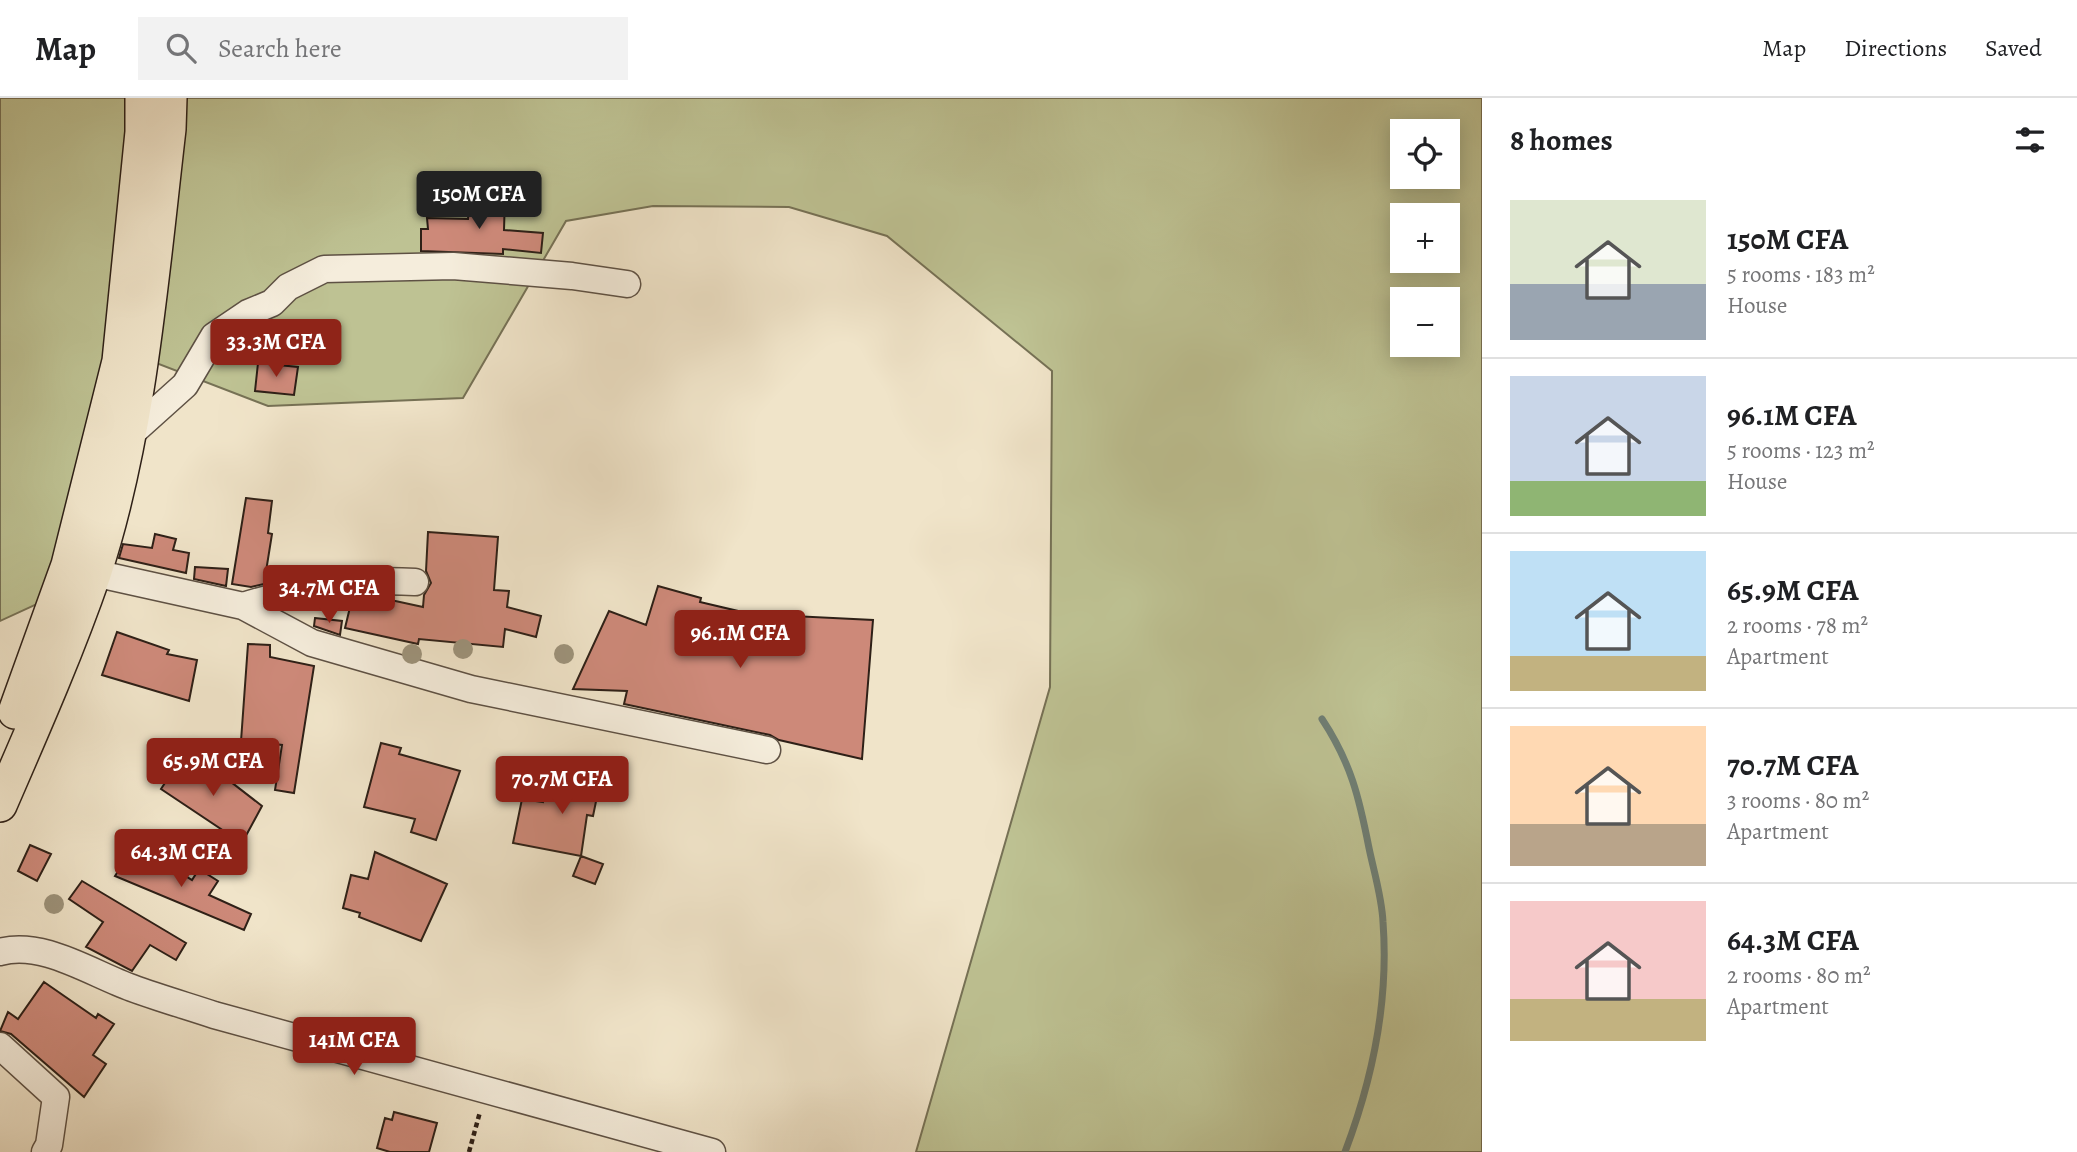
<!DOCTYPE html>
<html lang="en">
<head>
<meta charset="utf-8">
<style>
	:root { --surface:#fff; --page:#f2f2f2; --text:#202124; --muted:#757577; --line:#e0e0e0; --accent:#8f2418 }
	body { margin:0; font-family:Alegreya,serif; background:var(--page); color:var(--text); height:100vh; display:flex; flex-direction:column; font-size:26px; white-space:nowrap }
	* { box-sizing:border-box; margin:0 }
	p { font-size:23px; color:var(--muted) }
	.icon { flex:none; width:38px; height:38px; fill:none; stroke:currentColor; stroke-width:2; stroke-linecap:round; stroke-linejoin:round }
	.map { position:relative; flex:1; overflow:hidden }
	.panel { display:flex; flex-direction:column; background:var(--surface); width:595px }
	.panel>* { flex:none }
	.tools { position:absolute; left:1390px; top:21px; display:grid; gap:14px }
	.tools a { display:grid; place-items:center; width:70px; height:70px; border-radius:0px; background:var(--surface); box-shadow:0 4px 18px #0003; font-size:35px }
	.price { position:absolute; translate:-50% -60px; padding:0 16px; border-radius:7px; background:var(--accent); color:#fff; font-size:23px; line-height:46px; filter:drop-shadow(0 2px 4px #0008) }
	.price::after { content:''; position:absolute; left:50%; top:42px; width:21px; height:16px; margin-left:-10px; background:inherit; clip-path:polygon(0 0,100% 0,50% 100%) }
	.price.active { background:#222; color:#fff }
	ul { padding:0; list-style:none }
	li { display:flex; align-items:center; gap:21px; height:175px; padding:0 28px }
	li+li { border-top:2px solid var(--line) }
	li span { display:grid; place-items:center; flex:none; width:196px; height:140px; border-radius:0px; color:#555 }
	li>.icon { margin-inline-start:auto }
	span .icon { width:84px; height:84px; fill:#fffc; stroke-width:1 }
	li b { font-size:30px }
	h2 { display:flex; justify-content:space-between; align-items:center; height:84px; padding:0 28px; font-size:30px }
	header { display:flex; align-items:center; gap:42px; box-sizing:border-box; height:98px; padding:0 35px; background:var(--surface); border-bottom:2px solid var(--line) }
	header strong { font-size:33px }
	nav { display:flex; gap:38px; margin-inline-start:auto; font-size:24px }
	.search { width:490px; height:63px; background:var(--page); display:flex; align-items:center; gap:18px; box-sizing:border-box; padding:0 24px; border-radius:0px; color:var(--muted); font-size:26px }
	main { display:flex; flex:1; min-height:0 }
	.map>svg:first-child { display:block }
	.green { fill:#bec293; stroke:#767155; stroke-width:2; fill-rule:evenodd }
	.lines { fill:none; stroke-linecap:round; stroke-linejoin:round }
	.stream { stroke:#6f7f75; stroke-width:7 }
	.building { fill:#cd8979; stroke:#2e2017; stroke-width:2 }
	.minor-casing { stroke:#5e5144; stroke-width:29 }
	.major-casing { stroke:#2e2017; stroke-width:36 }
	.path { stroke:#2e2017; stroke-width:4.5; stroke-dasharray:5 3.5; stroke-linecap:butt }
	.minor { stroke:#f5eddc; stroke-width:26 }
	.major { stroke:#f0e4c9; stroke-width:33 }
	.tree { fill:#9d937b }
</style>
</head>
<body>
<header>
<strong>Map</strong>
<div class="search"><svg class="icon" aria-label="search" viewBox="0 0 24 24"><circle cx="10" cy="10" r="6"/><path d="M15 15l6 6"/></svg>Search here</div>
<nav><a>Map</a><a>Directions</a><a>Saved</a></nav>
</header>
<main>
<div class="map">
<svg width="1482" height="1054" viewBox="0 0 1482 1054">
	<rect width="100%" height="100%" fill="#f0e4c9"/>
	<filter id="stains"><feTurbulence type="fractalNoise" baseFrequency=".00286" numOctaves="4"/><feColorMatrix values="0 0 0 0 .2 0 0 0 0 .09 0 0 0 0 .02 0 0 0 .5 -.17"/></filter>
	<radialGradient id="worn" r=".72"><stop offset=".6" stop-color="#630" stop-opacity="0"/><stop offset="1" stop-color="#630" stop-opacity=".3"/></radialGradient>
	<path class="green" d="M0 0H1482V1054H916L1050 589 1052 273 887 138 789 109 653 108 566 123 463 300 268 308 146 261 74 489 0 523ZM1402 33H1447V79H1402ZM1402 117H1447V163H1402ZM1402 201H1447V247H1402Z"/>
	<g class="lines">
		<path class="stream" d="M1322 621C1351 665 1359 699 1369 750 1374 774 1382 800 1383 824 1389 904 1373 980 1345 1054"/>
	</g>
	<path class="building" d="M470 97H505L504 132 543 135 541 155 503 151V156L421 153V131H428L427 120 468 121Z
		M258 265 298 269 294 297 255 293Z
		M246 400 272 403 268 435 272 436 264 486 251 489 232 486Z
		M428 434 498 439 494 492 509 493 507 509 541 518 536 539 505 531 503 549 419 541 418 546 345 530 352 501 377 499 423 509 424 497 431 485 426 473Z
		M155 436 176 441 173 452 189 455 186 475 119 460 123 446 152 450Z
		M195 469 228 471 226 488 194 481Z
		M658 488 701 500 700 504 793 526V518L873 522 862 661 779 642 770 637 624 606 627 593 573 591 609 513 646 527Z
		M315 520 342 523 340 537 314 528Z
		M117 534 169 552 167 556 197 562 189 603 102 577Z
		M248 546 270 547V559L314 568 294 695 275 692 282 647 241 643Z
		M381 645 401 650 399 656 460 673 436 742 411 734 415 721 364 709Z
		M184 656 217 677 218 674 262 708 242 745 161 691Z
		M561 663 589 669 600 684 593 718 587 717 581 758 603 766 595 786 573 778 581 758 513 745 522 701 543 704 548 675Z
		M30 747 51 756 37 783 18 773Z
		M375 754 447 786 421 843 359 819 360 815 343 810 351 777 368 781Z
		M130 755 147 766 153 757 192 782 199 771 218 783 209 797 251 816 244 832 115 778Z
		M82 783 186 845 176 862 150 847 132 873 86 849 103 824 69 801Z
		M44 884 96 920 98 916 114 926 93 957 106 966 84 999 11 936 0 933 8 914 18 921Z
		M394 1014 437 1025 429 1054H390L377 1050 385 1020 392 1022Z"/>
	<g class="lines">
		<defs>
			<path id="minor" d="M126 340 185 287 214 238 248 215 272 205 288 189 324 171 453 168 572 178 627 186
				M94 475 243 508 312 545 471 591 767 652
				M243 508C301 490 354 480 415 484
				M0 854C43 842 92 876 132 890 159 900 187 908 214 917L712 1054
				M0 948 56 999 49 1047 45 1054"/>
			<path id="major" d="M15 614 68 467 119 263 142 34V0
				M0 707C33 631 67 554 94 476 140 337 152 176 169 31L170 0"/>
		</defs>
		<use href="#minor" class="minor-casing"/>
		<use href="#major" class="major-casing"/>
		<path class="path" d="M469 1054 480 1014"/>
		<use href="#minor" class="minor"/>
		<use href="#major" class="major"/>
	</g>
	<g class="tree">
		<circle cx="463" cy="551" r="10"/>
		<circle cx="412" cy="556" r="10"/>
		<circle cx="564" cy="556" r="10"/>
		<circle cx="54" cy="806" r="10"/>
	</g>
	<rect width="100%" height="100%" filter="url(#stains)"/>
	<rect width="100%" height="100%" fill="url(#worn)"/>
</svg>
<div class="tools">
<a><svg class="icon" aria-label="locate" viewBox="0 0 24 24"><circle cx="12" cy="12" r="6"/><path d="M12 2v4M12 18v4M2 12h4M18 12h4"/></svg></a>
<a>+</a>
<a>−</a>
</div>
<b class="price active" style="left:479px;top:133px">150M CFA</b>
<b class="price" style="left:276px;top:281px">33.3M CFA</b>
<b class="price" style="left:329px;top:527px">34.7M CFA</b>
<b class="price" style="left:740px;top:572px">96.1M CFA</b>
<b class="price" style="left:213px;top:700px">65.9M CFA</b>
<b class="price" style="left:562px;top:718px">70.7M CFA</b>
<b class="price" style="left:181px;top:791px">64.3M CFA</b>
<b class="price" style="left:354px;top:979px">141M CFA</b>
</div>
<section class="panel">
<h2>8 homes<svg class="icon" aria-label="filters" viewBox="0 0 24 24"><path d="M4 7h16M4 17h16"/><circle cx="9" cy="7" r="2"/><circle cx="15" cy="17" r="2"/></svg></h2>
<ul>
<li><span style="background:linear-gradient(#dfe7d0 60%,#9aa5b1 0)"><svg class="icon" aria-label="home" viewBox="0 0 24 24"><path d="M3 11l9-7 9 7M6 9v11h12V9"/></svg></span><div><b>150M CFA</b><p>5 rooms · 183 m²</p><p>House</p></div></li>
<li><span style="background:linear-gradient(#c9d6e8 75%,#8fb573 0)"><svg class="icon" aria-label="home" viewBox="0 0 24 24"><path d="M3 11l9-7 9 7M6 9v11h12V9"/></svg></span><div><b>96.1M CFA</b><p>5 rooms · 123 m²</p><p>House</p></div></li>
<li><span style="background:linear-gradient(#bfe0f5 75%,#c2b280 0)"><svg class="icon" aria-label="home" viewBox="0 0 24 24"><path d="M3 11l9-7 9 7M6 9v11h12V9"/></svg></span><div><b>65.9M CFA</b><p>2 rooms · 78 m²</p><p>Apartment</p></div></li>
<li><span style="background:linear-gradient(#ffd9b3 70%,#b9a48a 0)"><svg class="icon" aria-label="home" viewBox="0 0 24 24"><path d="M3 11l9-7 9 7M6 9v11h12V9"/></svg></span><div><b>70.7M CFA</b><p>3 rooms · 80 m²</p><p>Apartment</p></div></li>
<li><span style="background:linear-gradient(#f6c9c9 70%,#c2b280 0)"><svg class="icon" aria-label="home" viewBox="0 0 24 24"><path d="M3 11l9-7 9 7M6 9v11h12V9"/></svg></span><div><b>64.3M CFA</b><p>2 rooms · 80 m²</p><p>Apartment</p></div></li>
</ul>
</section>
</main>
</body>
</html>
